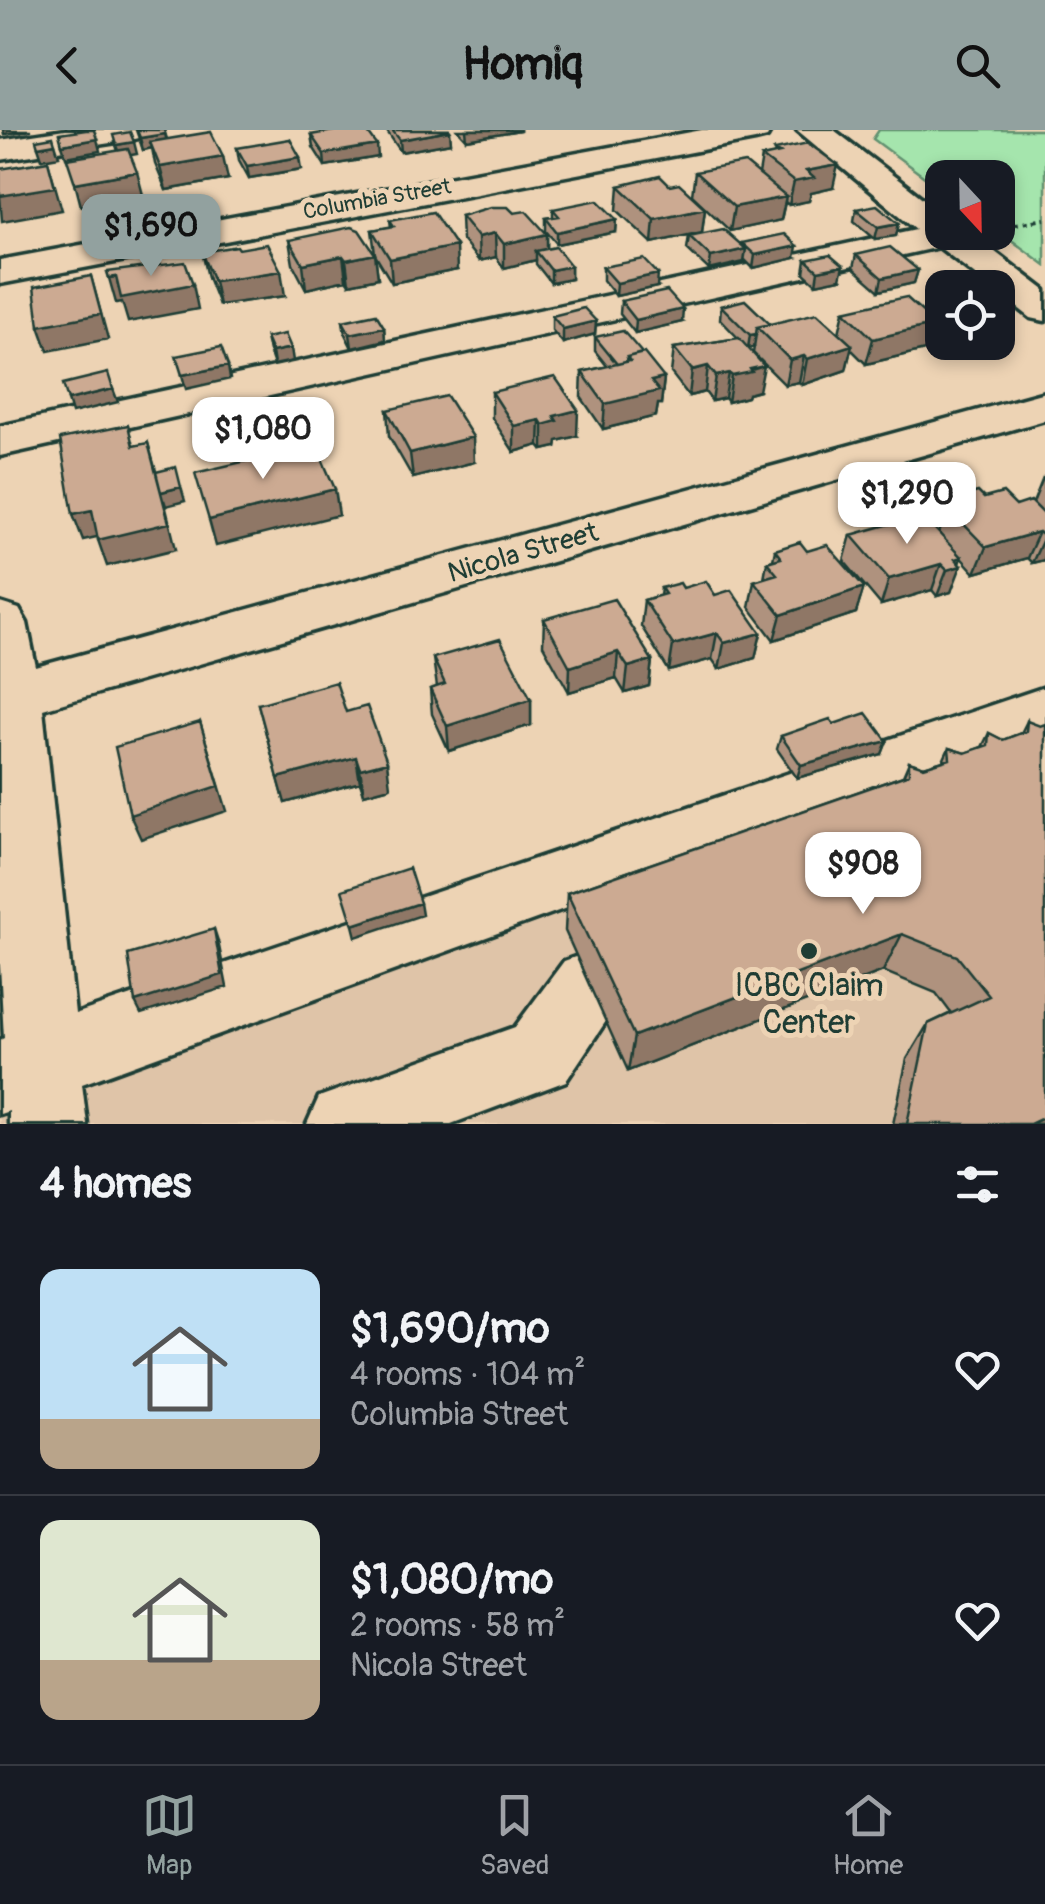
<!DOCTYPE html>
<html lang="en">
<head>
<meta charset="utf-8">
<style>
	:root { --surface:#171b24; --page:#20242c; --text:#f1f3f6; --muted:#9ea1a6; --line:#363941; --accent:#92a19f }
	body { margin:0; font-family:Pangolin,sans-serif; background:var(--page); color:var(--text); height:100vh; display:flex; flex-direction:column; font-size:38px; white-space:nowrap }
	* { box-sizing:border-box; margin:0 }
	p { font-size:32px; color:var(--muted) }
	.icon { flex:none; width:55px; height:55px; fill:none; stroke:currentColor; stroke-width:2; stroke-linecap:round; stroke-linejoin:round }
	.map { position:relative; height:994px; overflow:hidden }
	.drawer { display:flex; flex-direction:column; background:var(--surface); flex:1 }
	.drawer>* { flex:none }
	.needle { width:65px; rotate:158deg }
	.tools { position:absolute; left:925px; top:30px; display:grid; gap:20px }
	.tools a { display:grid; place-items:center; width:90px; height:90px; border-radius:20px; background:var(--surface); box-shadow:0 5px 15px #0003; font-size:50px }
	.price { position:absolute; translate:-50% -85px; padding:0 22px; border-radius:20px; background:#fff; color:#222; font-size:32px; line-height:65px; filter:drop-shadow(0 2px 5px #0008) }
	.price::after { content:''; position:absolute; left:50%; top:60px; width:30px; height:22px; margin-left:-15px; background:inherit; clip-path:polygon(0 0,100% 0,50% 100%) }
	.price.on { background:var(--accent); color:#111 }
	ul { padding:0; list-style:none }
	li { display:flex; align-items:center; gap:30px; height:250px; padding:0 40px }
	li+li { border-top:2px solid var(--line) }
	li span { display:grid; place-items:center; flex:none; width:280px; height:200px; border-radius:20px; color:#555 }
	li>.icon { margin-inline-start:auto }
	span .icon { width:120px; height:120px; fill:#fffc; stroke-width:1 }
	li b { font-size:42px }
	h2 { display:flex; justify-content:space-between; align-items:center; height:120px; padding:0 40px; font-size:42px }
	header { display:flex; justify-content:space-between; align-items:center; height:130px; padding:0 40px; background:var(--accent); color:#111; font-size:45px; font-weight:700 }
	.tabs { display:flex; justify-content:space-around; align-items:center; height:140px; border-top:2px solid var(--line); background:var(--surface); font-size:28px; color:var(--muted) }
	.tabs a { display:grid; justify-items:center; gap:5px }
	.tabs .on { color:var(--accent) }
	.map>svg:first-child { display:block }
	.built { fill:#dfc4a8 }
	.green { fill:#a5e5ad; stroke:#629170; stroke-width:2.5 }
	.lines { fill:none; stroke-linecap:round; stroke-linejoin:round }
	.minor-casing { stroke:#1f3d34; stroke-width:7 }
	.major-casing { stroke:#1f3d34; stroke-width:7 }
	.path { stroke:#1f3d34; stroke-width:4; stroke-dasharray:5 5; stroke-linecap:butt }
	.minor { fill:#edd3b4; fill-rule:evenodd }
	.major { fill:#edd3b4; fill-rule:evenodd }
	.wall { fill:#af927e; stroke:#1f3d34; stroke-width:2.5 }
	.shaded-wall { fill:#8f7766; stroke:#1f3d34; stroke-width:2.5 }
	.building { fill:#ccaa92; stroke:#1f3d34; stroke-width:2.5 }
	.poi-dot { fill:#1f3d34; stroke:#edd3b4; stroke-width:4 }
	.labels { text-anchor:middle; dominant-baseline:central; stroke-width:10; stroke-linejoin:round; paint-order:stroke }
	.far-street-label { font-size:22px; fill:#1f3d34; stroke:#edd3b4 }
	.street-label { font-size:28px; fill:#1f3d34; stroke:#edd3b4 }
	.near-poi-label { font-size:32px; fill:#1f3d34; stroke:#edd3b4 }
</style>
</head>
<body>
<header><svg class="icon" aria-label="back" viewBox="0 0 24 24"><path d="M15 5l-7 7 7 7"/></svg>Homiq<svg class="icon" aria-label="search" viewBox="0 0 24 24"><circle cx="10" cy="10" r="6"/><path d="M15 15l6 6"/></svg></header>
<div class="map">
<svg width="1045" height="994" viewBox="0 0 1045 994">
	<rect width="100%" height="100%" fill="#edd3b4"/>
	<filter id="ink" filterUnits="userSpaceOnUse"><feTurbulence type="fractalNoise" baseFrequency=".01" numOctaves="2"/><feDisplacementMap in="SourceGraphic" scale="20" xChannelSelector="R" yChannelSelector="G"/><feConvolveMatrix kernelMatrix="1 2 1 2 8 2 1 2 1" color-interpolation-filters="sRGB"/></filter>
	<g filter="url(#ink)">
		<path class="built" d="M1045 573V994H0V935Z"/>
		<path class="green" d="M879 0H1045V135L998 100V48H942V60L873 9Z"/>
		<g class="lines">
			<defs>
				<path id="minor" d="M65 0H146L142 7 130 10 0 30V10Z
					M797 0H834L942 83V102H969L1045 160V191L1031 188 998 162V158H992L939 117 0 326V296L916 99Z
					M1045 262V290L43 579 75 884 1045 557V604L82 954 87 994H9V981L0 984V910L4 908 0 835V473L19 479 27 493 36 537Z
					M589 822 614 831 624 855 614 879 566 951 451 994H307L319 967 515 897 564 831Z"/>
				<path id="major" d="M702 0H771L767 7 755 10 0 154V130Z"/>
			</defs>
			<use href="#minor" class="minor-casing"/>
			<use href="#major" class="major-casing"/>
			<path class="path" d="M1004 96 1045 89"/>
			<use href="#minor" class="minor"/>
			<use href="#major" class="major"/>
		</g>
		<path class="wall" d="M136 0H164L167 9 228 49 166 60 155 34 152 18 143 20Z
			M386 0H449L451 13 401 22Z
			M458 0H520V1L467 10Z
			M311 5 378 27 325 36 313 17Z
			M237 18 302 39 249 48 239 30Z
			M775 20 833 58 811 63 809 71 789 75 785 72 781 90 730 101 692 65 695 42 759 45 762 27 774 25Z
			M619 56H670L705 78 702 102 652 113 617 80Z
			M553 79 617 89 616 102 557 114 546 101V88L553 87Z
			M856 79 899 93 896 106 875 109 854 91Z
			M514 83 547 104V119L571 136V149L551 153 536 134V130L504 138 496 127 479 131 462 110 461 86Z
			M390 90 457 140 392 153 375 125 378 148 349 154 346 150 306 159 293 134 289 110 375 124 372 100 391 97Z
			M689 106 741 115 742 113 795 128 753 138 744 129V132L709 140 687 119Z
			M239 119 285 166 219 175 208 147 202 122Z
			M856 125 918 140 914 153 879 161 853 138Z
			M806 130 840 149 816 154 804 143Z
			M603 137 657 157 616 166 603 150Z
			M942 161V208L934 200 929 219 866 234 851 219 846 240 802 255 799 252 785 255 753 223 754 217 748 218 759 261 748 264 747 267 728 272 725 268 712 271 705 262 689 266 671 243 674 218 738 208 720 189 721 176 770 194 839 203 844 181 923 183 929 164Z
			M621 171 682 192 635 203 620 184Z
			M552 186 596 191 595 204 563 213 552 200Z
			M343 191 384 197 385 210 352 218 345 204Z
			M595 207 664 248 661 274H658L656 286 603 299 581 267 582 242 607 236 595 221Z
			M266 208 293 231 274 235 269 221Z
			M492 262 577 306 557 311 556 317 543 320 539 315 514 322 492 288Z
			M387 280 474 332 413 348 389 306Z
			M1043 348H1045L1044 430 1032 433 1027 428 975 443 955 421 961 427 951 462 937 466 932 460 881 475 844 431 851 405 939 403 948 378 956 375 960 367 984 368 1016 376 1033 373Z
			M775 420 807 421 864 457 856 483 774 510 749 477 754 451 764 448 767 432 773 430Z
			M661 458H683L715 465 761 503 755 528 719 539 712 529 669 541 641 496 644 470 660 466Z
			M544 489 652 530 649 556 625 563 616 548 569 562 543 515Z
			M433 528 531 569V595L449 621 432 584 430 559 437 557Z
			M258 574 346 582 390 657 364 664 360 652 285 673Z
			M1027 591 1045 994H893L907 929 928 894 951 883 936 863 883 841 628 941 565 801 567 763 903 646 909 632 924 637 943 631 949 618 965 623 982 617 989 603 1003 610 1021 603Z
			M834 594 887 611 882 624 797 648 777 619 781 606Z"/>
		<path class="shaded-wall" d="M3 0H31L4 4Z
			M466 0H520V1L467 10Z
			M450 1 451 13 401 22 400 10Z
			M165 4 168 16 150 12 152 18 143 20 140 8Z
			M97 9 100 21 66 27 62 15Z
			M134 12 137 24 120 27 116 15Z
			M55 14 59 26 42 29 38 17Z
			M377 15 378 27 325 36 324 24Z
			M223 26 228 49 166 60 160 37Z
			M300 27 302 39 249 48 247 36Z
			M48 31 62 80 2 91 0 66Z
			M838 35 833 58 811 63 809 71 789 75 794 52 806 41Z
			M137 42 143 65 81 76 75 53Z
			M786 67 781 90 730 101 734 77Z
			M705 78 702 102 652 113 654 89Z
			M617 89 616 102 557 114V102Z
			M899 93 896 106 875 109 878 97Z
			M495 103 496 127 479 131 478 107Z
			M547 104V128L536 121V130L504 138V114Z
			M456 116 457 140 392 153 390 129Z
			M797 116 795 128 753 138 755 125Z
			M746 119 744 132 709 140 711 127Z
			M375 124 378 148 349 154 346 130Z
			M343 126 346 150 306 159 303 134Z
			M571 136V149L551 153V140Z
			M843 136 840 149 816 154 818 141Z
			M918 140 914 153 879 161 882 148Z
			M281 141 285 166 219 175 214 151Z
			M658 144 657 157 616 166 617 153Z
			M91 146 108 209 48 221 39 196Z
			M116 147 193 154 198 179 128 192 122 172 116 173 109 148Z
			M1015 176 1006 201 998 204V181Z
			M683 179 682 192 635 203 636 190Z
			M596 191 595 204 563 213V199Z
			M936 194 929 219 866 234 873 209Z
			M384 197 385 210 352 218 350 204Z
			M756 204 754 217 748 218 750 205Z
			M852 215 846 240 802 255 807 229Z
			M291 218 293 231 274 235 272 222Z
			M804 226 799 252 785 255 790 230Z
			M228 236 230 249 186 259 182 245Z
			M708 236 705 262 689 266 692 240Z
			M764 236 759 261 748 264 747 267 728 272 732 246Z
			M729 243 725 268 712 271 716 246Z
			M664 248 661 274H658L656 286 603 299 605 274 651 251Z
			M113 259 118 272 72 283 68 270Z
			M578 280 577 306 557 311 556 317 543 320V295L554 286Z
			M540 290 539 315 514 322V296Z
			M473 307 474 332 413 348 410 323Z
			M148 313 162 362 181 357 185 371 166 376 164 370 176 419 107 436 98 410Z
			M335 359 339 385 216 416 209 390Z
			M92 380 101 406 83 410 73 384Z
			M1039 402 1027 428 975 443 986 417Z
			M1044 407 1045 427 1044 430 1032 433Z
			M961 427 957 437 961 436 951 462 937 466 947 440 955 429Z
			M941 434 932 460 881 475 889 449Z
			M864 457 856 483 774 510 781 485Z
			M717 503 712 529 669 541 673 515Z
			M761 503 755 528 719 539 724 513Z
			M618 522 616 548 569 562 570 537Z
			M652 530 649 556 625 563 628 537Z
			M531 569V595L449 621 447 596Z
			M200 592 227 681 141 709 130 685Z
			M887 611 882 624 797 648 801 635Z
			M356 627 360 652 285 673 278 648Z
			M387 632 390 657 364 664 360 639Z
			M420 773 422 785 356 807 353 795Z
			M214 799 218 811 227 857 141 884 135 872Z
			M902 804 883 841 628 941 634 906Z
			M1045 987V994H1030Z"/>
		<path class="building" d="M86 0H94L97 9 62 15 59 4Z
			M137 0H164L165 4 140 8Z
			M339 0H366L377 15 324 24 311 5Z
			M392 0H449L450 1 400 10Z
			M130 2 134 12 116 15 113 5Z
			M211 2 223 26 160 37 150 12Z
			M53 7 55 14 38 17 36 10Z
			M290 9 300 27 247 36 237 18Z
			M808 13 838 35 806 41 814 48 794 52 762 27 780 23 775 20Z
			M128 19 137 42 75 53 67 29Z
			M48 31 55 57 0 66V39Z
			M745 33 786 67 734 77 695 42Z
			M660 46 670 56 679 54 705 78 654 89 619 56Z
			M598 70 617 89 557 102 546 88 559 86 553 79Z
			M877 75 899 93 878 97 856 79Z
			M491 77H508L514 83 526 81 547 104 504 114 495 103 478 107 461 86Z
			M433 82 456 116 390 129 372 100 394 96 390 90Z
			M351 97 359 100 375 124 346 130 343 126 303 134 289 110Z
			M723 99 746 119 711 127 689 106Z
			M784 104 797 116 755 125 742 113Z
			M267 114 281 141 214 151 202 122 237 116 239 119Z
			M556 117 571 136 551 140 536 121Z
			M890 117 918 140 882 148 856 125Z
			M830 125 843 136 818 141 806 130Z
			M644 129 658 144 617 153 603 137Z
			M185 132 193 154 121 168 116 147 109 148 107 142Z
			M91 146 101 184 39 196 34 157Z
			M984 150 992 158H961L969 156 965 152Z
			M667 161 683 179 636 190 621 171Z
			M942 161V176L929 164Z
			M998 162 1015 176 998 181Z
			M906 167 936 194 873 209 844 181Z
			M745 170 770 194 757 197 756 204 750 205 721 176Z
			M584 178 596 191 563 199 552 186Z
			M817 183 852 215 807 229 804 226 790 230 757 197Z
			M376 184 384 197 350 204 343 191Z
			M623 201 642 223 627 227 626 232 617 234 595 207Z
			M285 204 291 218 272 222 266 208Z
			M739 208 764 236 750 239 752 242 732 246 729 243 716 246 708 236 692 240 674 218Z
			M221 217 228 236 182 245 176 226Z
			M644 223 664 248 651 251 659 261 605 274 582 242 630 231 627 227Z
			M108 243 113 259 68 270 63 254Z
			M555 247 578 280 554 286 557 291 543 295 540 290 514 296 492 262Z
			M447 266 473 307 410 323 387 280Z
			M128 295 133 316 148 313 169 393 98 410 92 380 73 384 60 309Z
			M316 315 335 359 209 390 195 343Z
			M176 337 181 357 161 362 156 342Z
			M978 362 984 368 1003 363 1016 376 1031 371 1045 385V407L1039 402 986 417 948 378 966 373 960 367Z
			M922 385 961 427 955 429 961 436 947 440 941 434 889 449 851 405Z
			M800 412 807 421 827 415 864 457 781 485 754 451 777 444 767 432 781 428 775 420Z
			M706 451 715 465 731 460 761 503 724 513 717 503 673 515 644 470 665 464 661 458 680 453 683 458Z
			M614 469 652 530 628 537 618 522 570 537 544 489Z
			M500 509 531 569 447 596 430 559 445 554 433 528Z
			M336 552 346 582 367 576 387 632 360 639 356 627 278 648 258 574Z
			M866 583 887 611 801 635 781 606 830 589 834 594Z
			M1027 591 1040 596 1045 594V987L1030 994H907L928 894 989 866 957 826 902 804 634 906 567 763 909 644V632L924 637 950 629 949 618 965 623 988 615 989 603 1003 610 1026 601Z
			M200 592 219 656 130 685 115 617Z
			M409 738 420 773 353 795 342 760Z
			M214 799 222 845 135 872 128 825Z"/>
	</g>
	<circle class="poi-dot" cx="809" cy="821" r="10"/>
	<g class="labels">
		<g class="far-street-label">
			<text transform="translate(377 69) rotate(-10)">Columbia Street</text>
		</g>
		<g class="street-label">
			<text transform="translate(523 423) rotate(-16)">Nicola Street</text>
		</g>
		<g class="near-poi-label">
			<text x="809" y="856">ICBC Claim<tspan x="809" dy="37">Center</tspan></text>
		</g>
	</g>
</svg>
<div class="tools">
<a><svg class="needle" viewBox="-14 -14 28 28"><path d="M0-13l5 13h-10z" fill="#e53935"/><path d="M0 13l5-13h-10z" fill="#9ea1a6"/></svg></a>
<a><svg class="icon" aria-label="locate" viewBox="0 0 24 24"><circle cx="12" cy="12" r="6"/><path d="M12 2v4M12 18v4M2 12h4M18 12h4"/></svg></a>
</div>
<b class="price on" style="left:151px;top:149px">$1,690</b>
<b class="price" style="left:263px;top:352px">$1,080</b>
<b class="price" style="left:907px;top:417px">$1,290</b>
<b class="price" style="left:863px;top:787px">$908</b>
</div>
<section class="drawer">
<h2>4 homes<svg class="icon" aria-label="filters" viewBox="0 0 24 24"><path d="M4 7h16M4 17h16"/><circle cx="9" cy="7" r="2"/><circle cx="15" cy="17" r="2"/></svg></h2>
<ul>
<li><span style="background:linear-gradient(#bfe0f5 75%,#b9a48a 0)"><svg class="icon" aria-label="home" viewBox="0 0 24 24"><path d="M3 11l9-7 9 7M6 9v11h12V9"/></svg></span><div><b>$1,690/mo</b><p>4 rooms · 104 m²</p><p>Columbia Street</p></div><svg class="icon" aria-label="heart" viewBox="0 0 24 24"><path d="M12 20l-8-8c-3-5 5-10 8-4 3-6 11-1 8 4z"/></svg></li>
<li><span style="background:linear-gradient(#dfe7d0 70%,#b9a48a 0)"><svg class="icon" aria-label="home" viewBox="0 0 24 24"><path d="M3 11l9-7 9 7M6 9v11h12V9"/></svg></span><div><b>$1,080/mo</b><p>2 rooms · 58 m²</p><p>Nicola Street</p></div><svg class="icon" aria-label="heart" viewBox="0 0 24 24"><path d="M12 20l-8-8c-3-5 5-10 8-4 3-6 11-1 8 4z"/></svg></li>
</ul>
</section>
<nav class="tabs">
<a class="on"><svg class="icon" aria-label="map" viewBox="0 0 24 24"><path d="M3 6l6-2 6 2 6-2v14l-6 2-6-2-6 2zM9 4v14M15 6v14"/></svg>Map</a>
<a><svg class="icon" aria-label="saved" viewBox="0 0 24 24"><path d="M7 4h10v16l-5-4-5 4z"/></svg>Saved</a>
<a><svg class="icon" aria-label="home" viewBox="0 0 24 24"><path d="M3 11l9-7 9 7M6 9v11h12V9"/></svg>Home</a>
</nav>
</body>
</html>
